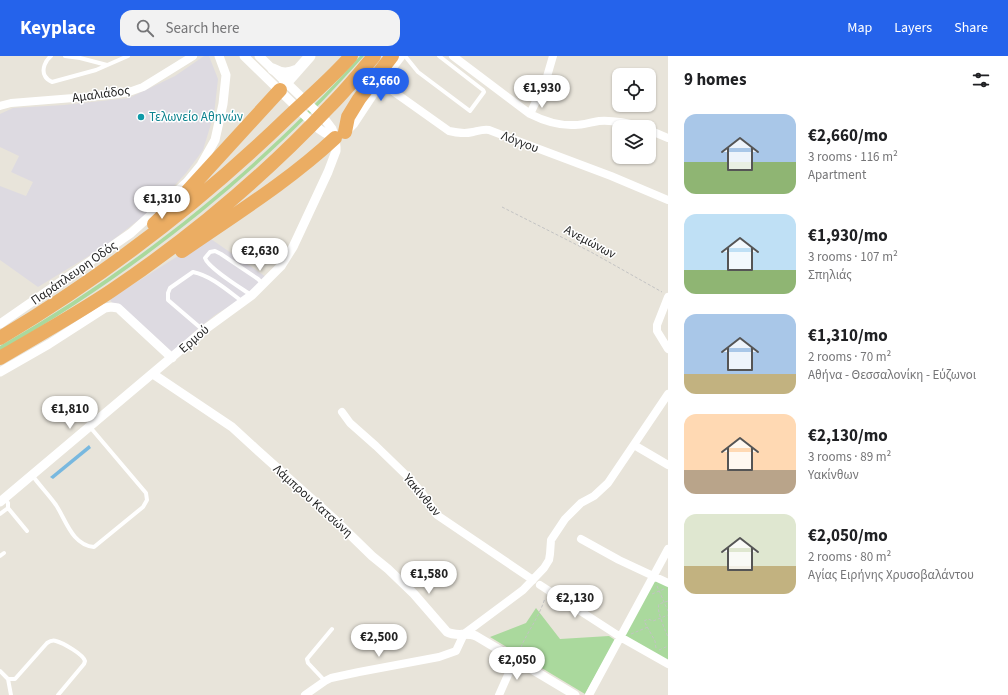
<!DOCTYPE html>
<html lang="en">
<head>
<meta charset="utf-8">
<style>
	:root { --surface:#fff; --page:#f2f2f2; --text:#202124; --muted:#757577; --accent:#2563eb }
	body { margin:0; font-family:"Source Sans 3",sans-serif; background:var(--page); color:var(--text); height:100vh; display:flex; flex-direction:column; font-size:15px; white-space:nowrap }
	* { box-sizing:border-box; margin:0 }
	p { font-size:13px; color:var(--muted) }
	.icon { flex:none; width:22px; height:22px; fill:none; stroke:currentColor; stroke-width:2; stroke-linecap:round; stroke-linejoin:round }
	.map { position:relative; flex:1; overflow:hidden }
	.side { display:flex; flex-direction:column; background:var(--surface); width:340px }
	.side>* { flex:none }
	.tools { position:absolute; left:612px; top:12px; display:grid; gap:8px }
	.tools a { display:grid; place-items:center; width:44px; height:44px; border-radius:8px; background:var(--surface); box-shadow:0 1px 3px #0004; font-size:20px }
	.price { position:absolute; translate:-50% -34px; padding:0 9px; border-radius:14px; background:#fff; color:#222; font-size:13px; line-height:26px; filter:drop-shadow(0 1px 2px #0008) }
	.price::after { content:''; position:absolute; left:50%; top:24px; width:12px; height:9px; margin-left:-6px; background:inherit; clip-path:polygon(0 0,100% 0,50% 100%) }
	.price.selected { background:var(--accent); color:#fff }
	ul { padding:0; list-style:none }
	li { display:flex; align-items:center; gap:12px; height:100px; padding:0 16px }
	li span { display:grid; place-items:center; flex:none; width:112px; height:80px; border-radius:12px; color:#555 }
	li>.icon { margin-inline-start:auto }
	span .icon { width:48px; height:48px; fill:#fffc; stroke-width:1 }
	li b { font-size:17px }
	h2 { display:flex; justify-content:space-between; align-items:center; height:48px; padding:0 16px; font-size:17px }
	header { display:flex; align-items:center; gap:24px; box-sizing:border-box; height:56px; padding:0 20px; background:var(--accent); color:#fff }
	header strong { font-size:19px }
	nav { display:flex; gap:22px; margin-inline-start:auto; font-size:14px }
	.search { width:280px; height:36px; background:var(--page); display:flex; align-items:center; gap:10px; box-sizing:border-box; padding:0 14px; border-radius:12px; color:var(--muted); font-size:15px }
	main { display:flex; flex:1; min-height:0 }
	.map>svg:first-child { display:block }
	.industrial { fill:#dddae1 }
	.green { fill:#aad99d }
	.water { fill:#78b8df }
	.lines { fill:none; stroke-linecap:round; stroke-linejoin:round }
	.path { stroke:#c3c3c3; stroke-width:1; stroke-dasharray:3 2; stroke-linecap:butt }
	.service { stroke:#fff; stroke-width:4 }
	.minor { stroke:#fff; stroke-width:8 }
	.tertiary { stroke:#fff; stroke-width:9 }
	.secondary { stroke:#fff; stroke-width:11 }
	.motorway { stroke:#ebad63; stroke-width:14 }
	.culture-dot { fill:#0f9aa8; stroke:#fff; stroke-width:1.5 }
	.labels { text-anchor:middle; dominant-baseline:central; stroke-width:3; stroke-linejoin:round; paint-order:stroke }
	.street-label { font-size:13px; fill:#272727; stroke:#fff }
	.culture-label { font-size:13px; fill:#0d838f; stroke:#fff; text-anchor:start }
</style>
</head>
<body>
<header>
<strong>Keyplace</strong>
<div class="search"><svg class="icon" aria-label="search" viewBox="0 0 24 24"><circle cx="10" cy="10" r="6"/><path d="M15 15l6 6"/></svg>Search here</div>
<nav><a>Map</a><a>Layers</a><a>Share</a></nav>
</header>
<main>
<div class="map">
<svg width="668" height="639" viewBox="0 0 668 639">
	<rect width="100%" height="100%" fill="#e8e4da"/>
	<path class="industrial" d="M204 0H209L218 23 214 58 203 94 186 117 154 152 105 190 38 231 0 204V130L26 140 33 126 11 116 19 100 0 91V58L13 52 64 49 129 42 175 20Z
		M208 181 266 221 246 240 215 259 195 275 173 297 119 248 112 247 110 243Z"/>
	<path class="green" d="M360 0H364C260 118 136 216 0 295V290C134 213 256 116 360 0Z
		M654 523 668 530V605L623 580Z
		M536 552 560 583 609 580 615 584 585 638 490 581 526 567Z"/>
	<path class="water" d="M89 389 91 392 53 423 50 421Z"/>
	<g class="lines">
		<path class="path" d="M502 151 591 196 662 236
			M657 530 668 555
			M652 538 664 533
			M668 545 659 548C656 554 665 574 668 581
			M631 578 648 571
			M656 592 655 585 644 565 648 563 653 565 668 559
			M659 594 668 590
			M519 596C526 577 539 562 545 542"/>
		<path class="service" d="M51 0C46 4 41 13 45 20 46 22 50 25 52 26L96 14 128 0
			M65 0 80 2 107 9
			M405 0 418 16 470 55 484 36 483 34 439 0
			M251 239C241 232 208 212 205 202L210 196 215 195 221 198 258 223 263 228
			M203 274 168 244V237L170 232 193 216C212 220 228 235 243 246
			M32 419C40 430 49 439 56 449 66 464 72 489 94 491L143 451 147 444 146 437 90 371
			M8 452 27 475
			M0 458 8 452V447L5 443
			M0 500 4 497
			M0 615 8 623H15L47 587C50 585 53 584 56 585 63 587 83 598 85 605L84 608 58 639
			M8 623 11 639
			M325 625 308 607 307 603 332 573"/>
		<path class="minor" d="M453 0 530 58C544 65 559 70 575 69 583 69 591 66 599 65 613 64 628 67 642 71
			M380 26 449 75C458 77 464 78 473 76 478 75 483 73 489 74L611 120 668 144
			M0 50 11 47 111 39 129 36 143 31 193 0
			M530 58 546 24 553 0
			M649 74 668 82
			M668 241 657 269V275L668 293
			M342 356 350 367 376 390 408 421 422 437 437 459 533 524
			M634 389 668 409
			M581 483 619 504 668 527
			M540 529 622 582 668 608
			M305 639 325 625 331 622 359 616 439 601 456 595 464 578 523 534 544 512 549 504 550 498 551 484 565 463 581 447 594 440 608 427 668 338
			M499 639 515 603
			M589 639 668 493"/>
		<path class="tertiary" d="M244 0 319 73 325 77 335 82
			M0 268 131 177 187 126 201 109 215 84 223 48 226 19 219 0
			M0 316 49 288 105 252 111 251 118 252 172 302
			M153 318 232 371 256 393 333 462 372 500 388 513 414 538 447 576C456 581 466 576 476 580L575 639
			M0 446 204 274 252 239 281 210 293 191 328 116 336 95V91L335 82 332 73 326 65 259 0"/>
		<path class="secondary" d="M273 13C282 18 288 18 297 14
			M280 34 310 0
			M345 75 353 67 380 26 400 0"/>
		<path class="motorway" d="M345 76 348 61 359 43 392 0
			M154 168 184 139 280 34
			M182 195C234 159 289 125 335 82
			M0 282C104 220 199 147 286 63 308 42 331 23 351 0
			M0 302C37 280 75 259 111 235 190 182 265 119 330 50 346 34 360 17 374 0"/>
	</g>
	<circle class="culture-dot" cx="141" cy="61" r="4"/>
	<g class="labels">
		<g class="street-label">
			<text transform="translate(101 38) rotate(-8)">Αμαλιάδος</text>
			<text transform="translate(520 86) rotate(21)">Λόγγου</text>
			<text transform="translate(590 186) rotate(28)">Ανεμώνων</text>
			<text transform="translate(74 217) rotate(-35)">Παράπλευρη Οδός</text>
			<text transform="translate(194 283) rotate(-41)">Ερμού</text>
			<text transform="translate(422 439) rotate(50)">Υακίνθων</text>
			<text transform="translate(313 445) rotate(42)">Λάμπρου Κατσώνη</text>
		</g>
		<g class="culture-label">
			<text x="149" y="61">Τελωνείο Αθηνών</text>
		</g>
	</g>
</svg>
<div class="tools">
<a><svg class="icon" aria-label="locate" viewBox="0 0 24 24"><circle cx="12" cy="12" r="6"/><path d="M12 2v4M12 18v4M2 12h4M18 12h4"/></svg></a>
<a><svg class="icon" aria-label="layers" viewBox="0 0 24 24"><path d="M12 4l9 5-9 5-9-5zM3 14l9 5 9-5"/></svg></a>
</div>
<b class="price selected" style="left:381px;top:46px">€2,660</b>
<b class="price" style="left:542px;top:53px">€1,930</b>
<b class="price" style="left:162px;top:164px">€1,310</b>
<b class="price" style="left:260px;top:216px">€2,630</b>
<b class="price" style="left:70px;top:374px">€1,810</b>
<b class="price" style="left:429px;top:539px">€1,580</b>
<b class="price" style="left:575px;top:563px">€2,130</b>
<b class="price" style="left:379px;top:602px">€2,500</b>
<b class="price" style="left:517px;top:625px">€2,050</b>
</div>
<section class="side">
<h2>9 homes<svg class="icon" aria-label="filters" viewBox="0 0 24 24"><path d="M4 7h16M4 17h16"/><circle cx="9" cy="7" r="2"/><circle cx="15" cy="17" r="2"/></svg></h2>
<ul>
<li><span style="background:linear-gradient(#a9c7e8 60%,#8fb573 0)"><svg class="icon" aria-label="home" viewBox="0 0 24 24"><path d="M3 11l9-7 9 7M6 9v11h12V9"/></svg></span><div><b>€2,660/mo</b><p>3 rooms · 116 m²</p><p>Apartment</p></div></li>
<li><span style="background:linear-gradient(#bfe0f5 70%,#8fb573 0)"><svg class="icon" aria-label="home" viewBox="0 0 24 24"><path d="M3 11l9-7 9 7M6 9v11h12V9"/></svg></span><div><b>€1,930/mo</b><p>3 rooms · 107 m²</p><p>Σπηλιάς</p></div></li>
<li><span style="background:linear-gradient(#a9c7e8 75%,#c2b280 0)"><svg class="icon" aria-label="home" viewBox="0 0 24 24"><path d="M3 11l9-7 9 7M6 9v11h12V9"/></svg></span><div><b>€1,310/mo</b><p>2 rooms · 70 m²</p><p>Αθήνα - Θεσσαλονίκη - Εύζωνοι</p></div></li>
<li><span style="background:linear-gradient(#ffd9b3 70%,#b9a48a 0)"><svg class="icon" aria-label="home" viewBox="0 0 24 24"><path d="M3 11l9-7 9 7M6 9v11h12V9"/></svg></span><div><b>€2,130/mo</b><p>3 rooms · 89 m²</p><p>Υακίνθων</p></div></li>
<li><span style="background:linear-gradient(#dfe7d0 65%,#c2b280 0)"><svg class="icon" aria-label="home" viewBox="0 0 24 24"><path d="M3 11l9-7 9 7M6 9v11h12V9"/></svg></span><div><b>€2,050/mo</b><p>2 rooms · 80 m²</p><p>Αγίας Ειρήνης Χρυσοβαλάντου</p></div></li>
</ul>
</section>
</main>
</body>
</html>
